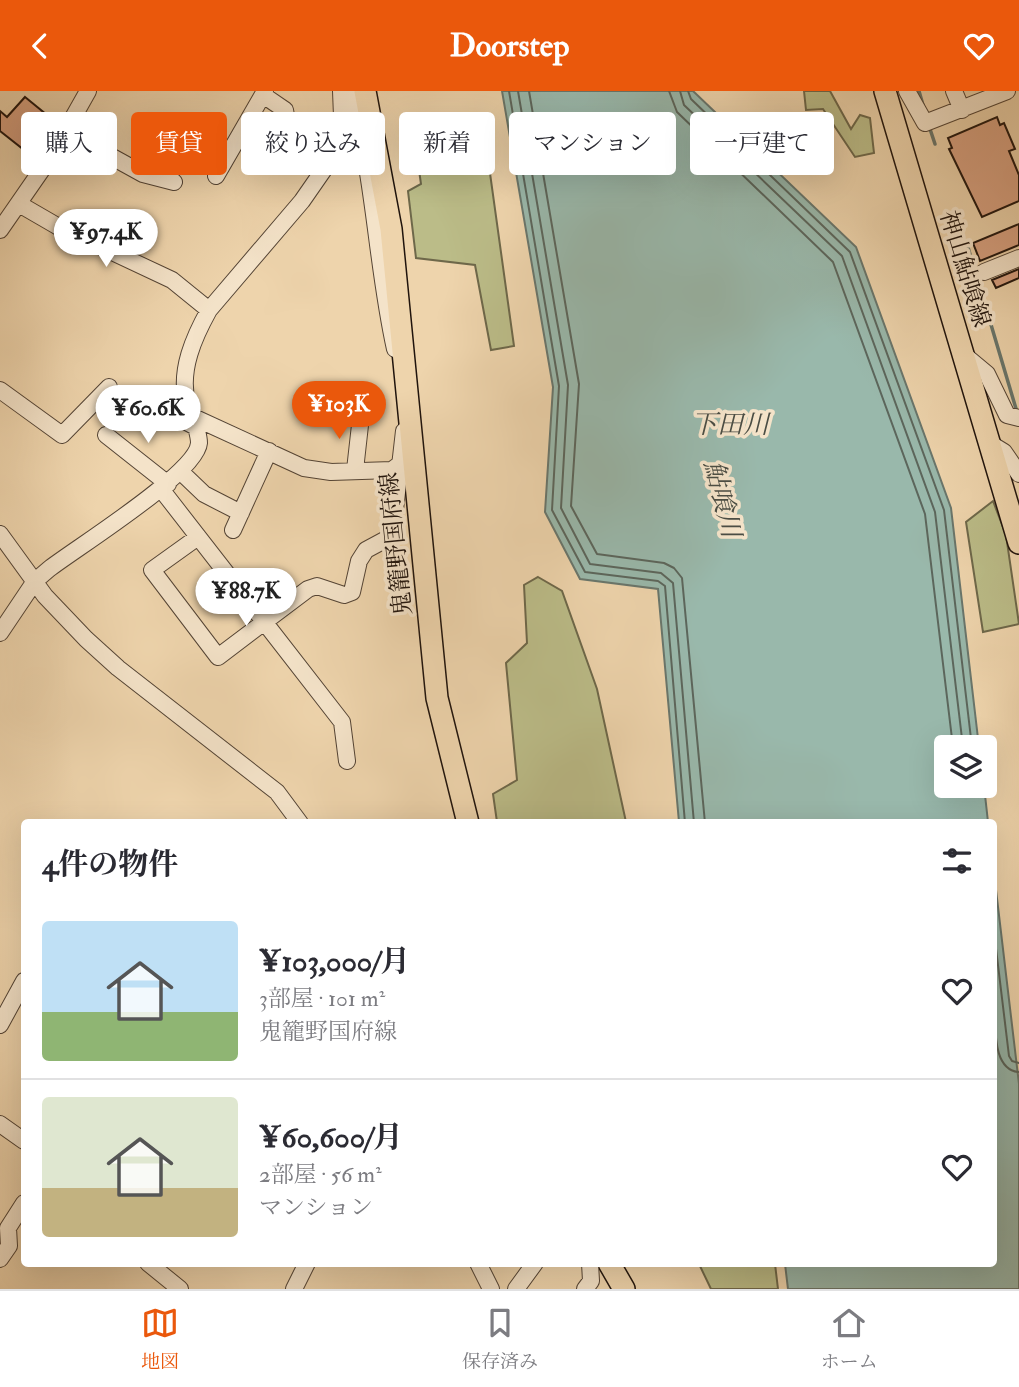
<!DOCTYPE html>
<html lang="ja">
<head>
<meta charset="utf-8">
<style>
	:root { --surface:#fff; --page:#f2f2f3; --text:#2b2b33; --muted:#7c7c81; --line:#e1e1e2; --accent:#ea580c }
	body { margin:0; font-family:"IM FELL Double Pica","Noto Serif JP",serif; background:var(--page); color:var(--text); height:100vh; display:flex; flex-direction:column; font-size:26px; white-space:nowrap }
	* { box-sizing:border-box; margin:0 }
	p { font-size:23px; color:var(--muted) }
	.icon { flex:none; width:38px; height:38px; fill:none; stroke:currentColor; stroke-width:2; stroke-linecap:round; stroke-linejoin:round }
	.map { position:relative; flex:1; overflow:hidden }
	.details { position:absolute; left:21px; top:728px; width:976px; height:448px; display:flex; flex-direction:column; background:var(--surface); border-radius:7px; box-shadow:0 7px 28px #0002 }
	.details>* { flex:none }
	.guide { position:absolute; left:21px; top:21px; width:978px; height:63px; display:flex; gap:14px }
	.fabs { position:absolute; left:934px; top:644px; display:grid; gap:14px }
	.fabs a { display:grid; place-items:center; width:63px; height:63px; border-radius:7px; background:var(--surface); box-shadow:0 7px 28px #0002; font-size:35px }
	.price { position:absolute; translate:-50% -60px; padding:0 16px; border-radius:24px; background:#fff; color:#222; font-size:23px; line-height:46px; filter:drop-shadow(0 2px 4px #0008) }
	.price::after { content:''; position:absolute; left:50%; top:42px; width:21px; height:16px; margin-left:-10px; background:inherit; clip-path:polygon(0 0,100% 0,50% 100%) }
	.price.current { background:var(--accent); color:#fff }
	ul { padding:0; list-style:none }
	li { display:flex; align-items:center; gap:21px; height:175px; padding:0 21px }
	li+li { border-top:2px solid var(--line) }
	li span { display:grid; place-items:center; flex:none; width:196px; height:140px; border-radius:7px; color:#555 }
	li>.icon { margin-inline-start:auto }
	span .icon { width:84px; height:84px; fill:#fffc; stroke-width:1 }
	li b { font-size:30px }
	h2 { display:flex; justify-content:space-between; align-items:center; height:84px; padding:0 21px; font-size:30px }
	.pill { padding:0 24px; border-radius:7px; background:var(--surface); box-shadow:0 7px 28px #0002; font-size:24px; line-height:63px }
	.pill.current { background:var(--accent); color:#fff }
	header { display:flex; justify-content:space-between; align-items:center; height:91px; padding:0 21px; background:var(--accent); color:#fff; font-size:32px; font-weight:800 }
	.dock { display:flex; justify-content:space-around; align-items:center; height:98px; border-top:2px solid var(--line); background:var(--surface); font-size:19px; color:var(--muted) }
	.dock a { display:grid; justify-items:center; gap:4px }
	.dock .current { color:var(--accent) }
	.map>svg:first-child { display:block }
	.green { fill:#bbbc88; stroke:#6e684a; stroke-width:2 }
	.water { fill:#99b8ab; stroke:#69766c; stroke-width:2 }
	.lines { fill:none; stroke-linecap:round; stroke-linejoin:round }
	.shore { stroke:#5c665c; stroke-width:2 }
	.stream { stroke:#69766c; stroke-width:3.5 }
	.building { fill:#d9a282; stroke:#20140d; stroke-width:2 }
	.minor-casing { stroke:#544435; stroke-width:18 }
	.major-casing { stroke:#20140d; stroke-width:24 }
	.minor { stroke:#f4e3c9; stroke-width:16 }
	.major { stroke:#eed4ac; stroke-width:21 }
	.labels { text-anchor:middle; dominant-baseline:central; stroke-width:7; stroke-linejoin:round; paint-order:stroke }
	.street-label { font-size:24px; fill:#20140d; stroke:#f4e3c9 }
	.water-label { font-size:26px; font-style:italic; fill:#4a4d44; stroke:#f4e3c9 }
</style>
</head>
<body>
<header><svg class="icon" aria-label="back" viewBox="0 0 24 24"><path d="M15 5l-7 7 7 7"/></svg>Doorstep<svg class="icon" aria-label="heart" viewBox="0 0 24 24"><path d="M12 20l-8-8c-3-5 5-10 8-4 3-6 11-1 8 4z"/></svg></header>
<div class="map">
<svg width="1019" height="1198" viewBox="0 0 1019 1198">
	<rect width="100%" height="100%" fill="#eed4ac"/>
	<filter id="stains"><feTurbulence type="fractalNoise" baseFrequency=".00286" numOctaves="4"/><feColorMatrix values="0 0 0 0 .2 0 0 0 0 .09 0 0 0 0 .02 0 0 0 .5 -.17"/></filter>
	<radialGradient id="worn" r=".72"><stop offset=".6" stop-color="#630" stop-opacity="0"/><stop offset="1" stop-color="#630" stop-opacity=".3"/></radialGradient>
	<path class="green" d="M804 0H830L851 38 860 24 870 27 874 62 855 66 823 18 806 19Z
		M484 39 514 255 491 259 475 174 416 167 408 100 421 93 418 72Z
		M993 410 1006 444 1019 533 983 541 966 431Z
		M538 486 562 500 597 598 626 731H497L493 703 517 689 506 572 527 552 524 494Z
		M699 1173H775L778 1198H711Z"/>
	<path class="water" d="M502 0H693L856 156 951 417 979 656H947V695H984L988 731H679L658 498 580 488 545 421 553 296Z
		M994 782 1019 993V1198H788L785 1173 994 1172Z"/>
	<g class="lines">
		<path class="shore" d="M509 0 559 295 552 419 585 481 658 490 665 495 685 732
			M518 0 568 294 561 417 590 473 661 482 673 492 694 732
			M529 0 579 293 571 415 597 463 664 472 674 477 682 487 705 732
			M669 0 677 21 833 171 925 423 953 656
			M680 0 684 14 842 165 935 421 963 656
			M688 0 691 8 850 161 944 419 972 656
			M994 841 1009 965 1012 970 1019 972
			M994 916C996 936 992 979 1019 981"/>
		<path class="stream" d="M919 0 923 14
			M929 35 935 53
			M967 153 1017 321"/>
	</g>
	<path class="building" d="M25 6 58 33 33 66 0 40V20L7 26Z
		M997 26 1000 34 1004 32 1015 58 1009 60 1019 84V110L982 126 949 58 952 57 948 47Z
		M1019 133V154L980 170 973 152Z
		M1019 178V187L996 197 992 189Z"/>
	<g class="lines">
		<defs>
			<path id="minor" d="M350 0C375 84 376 173 395 258
				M907 0 925 32 1007 0
				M954 0 962 19
				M263 4 285 19 287 30 316 42 343 48
				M65 40 143 83 174 91
				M298 56 306 38
				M216 85 265 0
				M19 113 57 135 172 189 209 219
				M0 139 52 64 88 0
				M984 181 1019 167
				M963 263 987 283 1007 324 1019 327
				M0 299 62 344 109 296
				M140 306 194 335
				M191 325 304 377 331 381 392 379 400 373
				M106 344 168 393
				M991 353 1004 361 1019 383
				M355 379 361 325
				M181 381 204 403 241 422
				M161 398 342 631 347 670
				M233 439 269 360
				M0 443 45 505 86 548 118 577 277 701 300 732
				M198 446 152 479 218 566 308 498 317 495 344 504 352 501 359 470 366 459 392 445 404 340
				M0 542 35 490 49 478C76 457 197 382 199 352 199 340 191 322 187 311 179 279 194 246 209 219L302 110 343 51 341 0
				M0 934 24 890
				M0 1033 24 1050
				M0 1168 9 1155 8 1137 24 1112
				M148 1172 180 1198
				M478 1172 491 1198
				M294 1198 307 1172
				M516 1198 535 1172
				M585 1198 591 1190 590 1172"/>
			<path id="major" d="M365 0 391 138 437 607 468 732
				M885 0 1019 452
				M609 1172 624 1198"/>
		</defs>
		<use href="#minor" class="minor-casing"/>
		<use href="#major" class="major-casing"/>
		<use href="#minor" class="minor"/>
		<use href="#major" class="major"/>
	</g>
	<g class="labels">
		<g class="street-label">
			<text transform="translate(965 178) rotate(73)">神山鮎喰線</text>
			<text transform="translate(396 453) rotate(-96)">鬼籠野国府線</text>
		</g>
		<g class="water-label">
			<text x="730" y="334">下田川</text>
			<text transform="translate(722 408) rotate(76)">鮎喰川</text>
		</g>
	</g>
	<rect width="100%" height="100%" filter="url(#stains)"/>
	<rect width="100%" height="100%" fill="url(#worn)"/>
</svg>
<div class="fabs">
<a><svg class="icon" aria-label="layers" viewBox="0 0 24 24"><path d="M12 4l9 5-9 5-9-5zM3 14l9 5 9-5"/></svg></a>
</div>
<b class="price" style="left:106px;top:178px">¥97.4K</b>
<b class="price current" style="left:339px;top:350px">¥103K</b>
<b class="price" style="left:148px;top:354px">¥60.6K</b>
<b class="price" style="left:246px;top:537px">¥88.7K</b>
<div class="guide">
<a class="pill">購入</a>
<a class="pill current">賃貸</a>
<a class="pill">絞り込み</a>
<a class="pill">新着</a>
<a class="pill">マンション</a>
<a class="pill">一戸建て</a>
</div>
<section class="details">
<h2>4件の物件<svg class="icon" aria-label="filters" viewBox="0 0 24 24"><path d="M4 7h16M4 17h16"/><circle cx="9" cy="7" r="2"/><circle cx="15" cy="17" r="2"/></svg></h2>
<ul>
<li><span style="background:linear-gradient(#bfe0f5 65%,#8fb573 0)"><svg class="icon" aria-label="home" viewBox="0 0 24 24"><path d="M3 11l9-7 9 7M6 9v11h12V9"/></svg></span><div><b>¥103,000/月</b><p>3部屋 · 101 m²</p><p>鬼籠野国府線</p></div><svg class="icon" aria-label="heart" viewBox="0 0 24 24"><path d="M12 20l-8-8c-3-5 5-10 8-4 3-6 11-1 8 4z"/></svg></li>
<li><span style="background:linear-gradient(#dfe7d0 65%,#c2b280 0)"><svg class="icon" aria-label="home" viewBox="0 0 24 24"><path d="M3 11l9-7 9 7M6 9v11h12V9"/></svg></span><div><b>¥60,600/月</b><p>2部屋 · 56 m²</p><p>マンション</p></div><svg class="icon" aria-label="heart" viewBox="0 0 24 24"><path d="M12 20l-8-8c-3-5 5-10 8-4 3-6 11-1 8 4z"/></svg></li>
</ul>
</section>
</div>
<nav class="dock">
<a class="current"><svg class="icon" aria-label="map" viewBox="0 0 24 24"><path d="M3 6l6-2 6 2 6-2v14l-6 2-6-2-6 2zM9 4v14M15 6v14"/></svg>地図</a>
<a><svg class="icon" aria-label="saved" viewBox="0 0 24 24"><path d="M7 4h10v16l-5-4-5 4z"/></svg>保存済み</a>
<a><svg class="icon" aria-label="home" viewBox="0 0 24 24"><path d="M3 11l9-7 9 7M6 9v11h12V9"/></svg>ホーム</a>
</nav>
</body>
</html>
